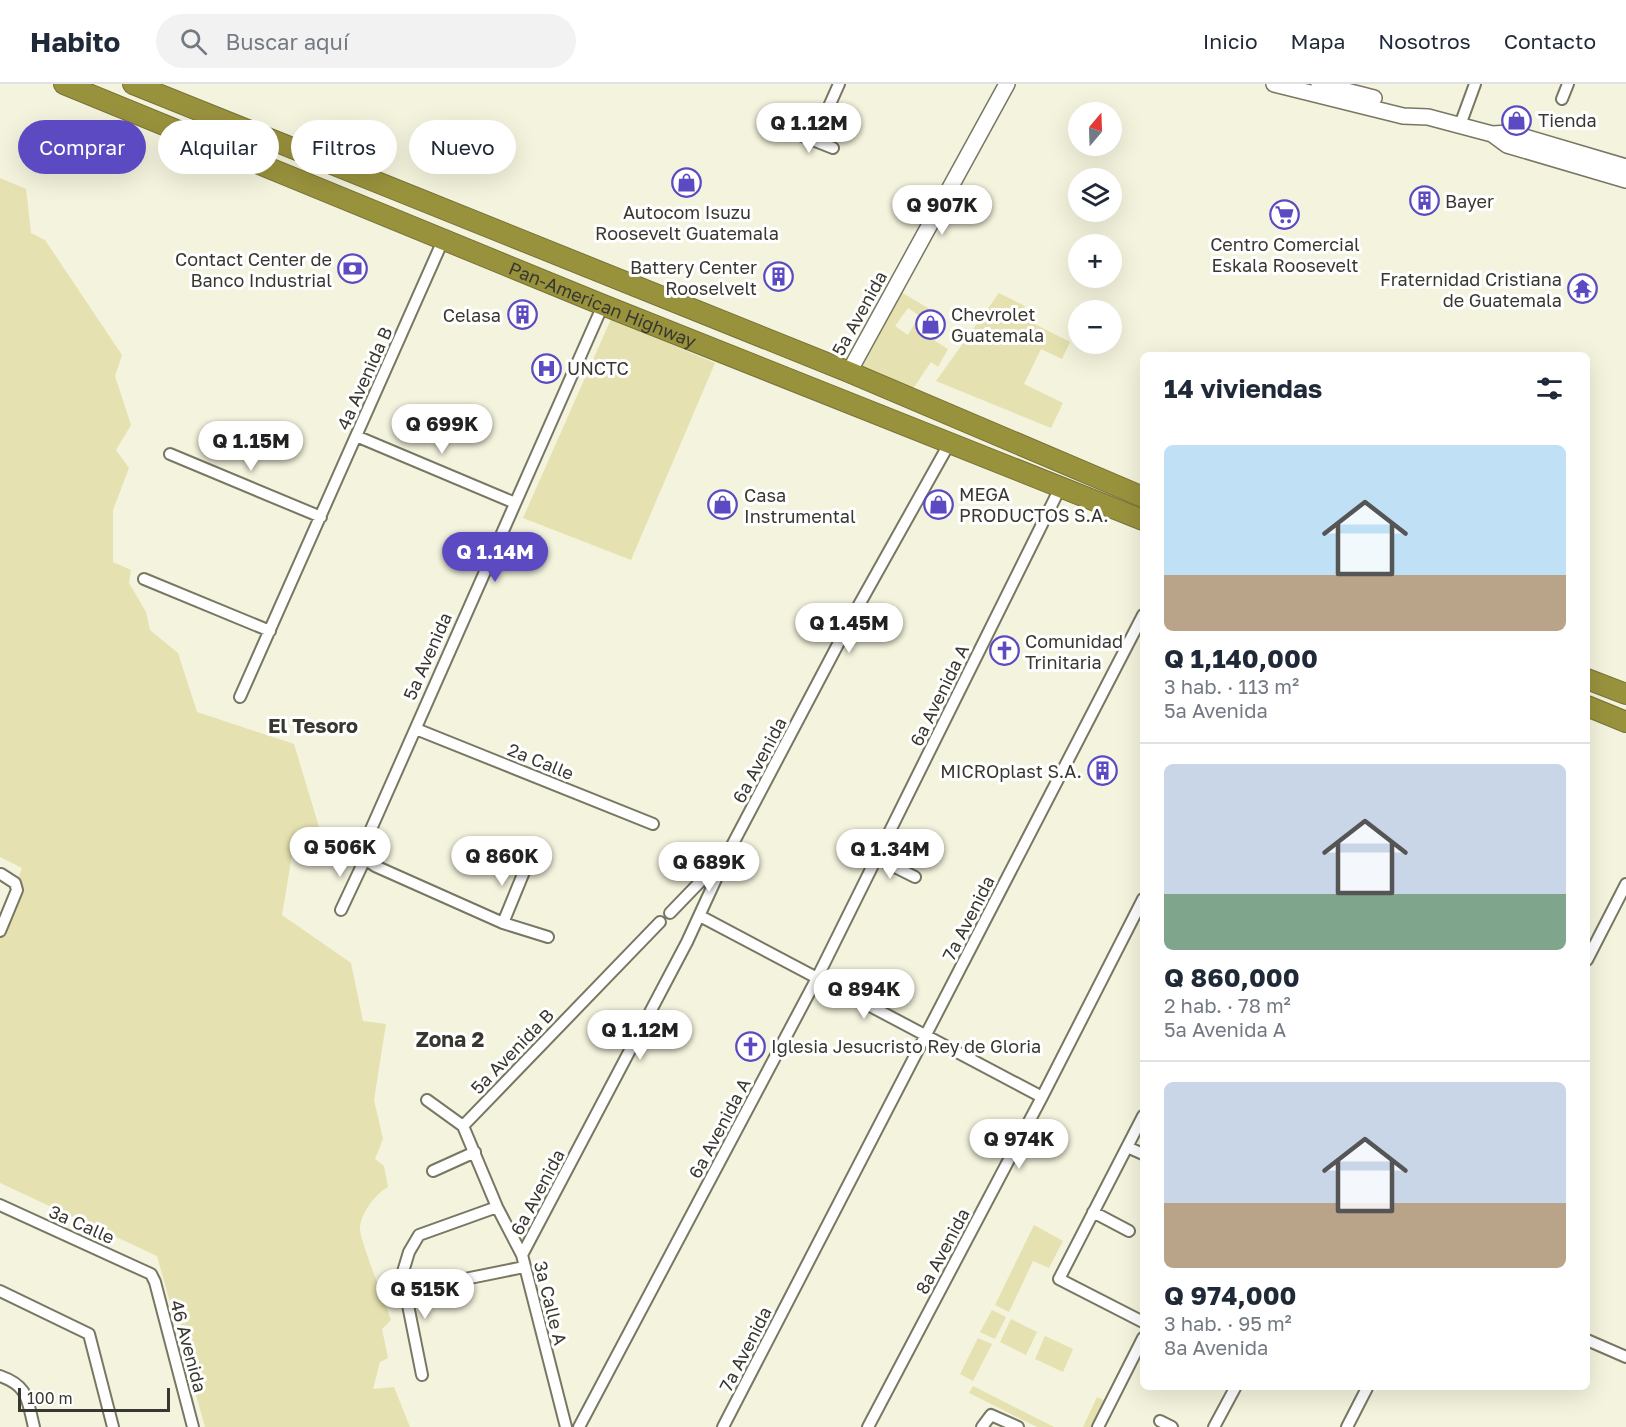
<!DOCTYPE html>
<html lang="es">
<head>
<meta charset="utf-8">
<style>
	:root { --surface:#fff; --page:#f2f2f3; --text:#1f2937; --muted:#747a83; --line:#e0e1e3; --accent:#5b4ac2 }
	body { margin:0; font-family:"Golos Text",sans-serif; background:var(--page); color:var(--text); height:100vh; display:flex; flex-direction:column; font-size:22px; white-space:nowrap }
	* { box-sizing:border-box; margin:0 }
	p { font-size:20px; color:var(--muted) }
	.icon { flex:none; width:33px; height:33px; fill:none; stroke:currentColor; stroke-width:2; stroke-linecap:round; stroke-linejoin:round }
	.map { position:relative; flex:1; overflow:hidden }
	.panel { position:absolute; left:1140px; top:268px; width:450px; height:1038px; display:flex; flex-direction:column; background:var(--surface); border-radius:9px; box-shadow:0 6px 24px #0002 }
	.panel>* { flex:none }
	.hud { position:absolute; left:18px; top:36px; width:570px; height:54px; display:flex; gap:12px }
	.needle { width:39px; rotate:19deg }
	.controls { position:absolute; left:1068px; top:18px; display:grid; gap:12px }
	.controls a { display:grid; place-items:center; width:54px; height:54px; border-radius:50%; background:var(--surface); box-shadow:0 6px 24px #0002; font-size:30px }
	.scale { position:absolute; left:18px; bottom:15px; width:152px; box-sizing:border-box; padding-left:6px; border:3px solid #393830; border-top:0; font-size:16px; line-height:21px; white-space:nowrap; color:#393830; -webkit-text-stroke:4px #fff; paint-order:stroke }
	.price { position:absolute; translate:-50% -51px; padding:0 14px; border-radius:21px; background:#fff; color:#222; font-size:20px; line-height:39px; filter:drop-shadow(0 2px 3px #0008) }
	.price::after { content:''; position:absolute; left:50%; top:36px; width:18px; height:14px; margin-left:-9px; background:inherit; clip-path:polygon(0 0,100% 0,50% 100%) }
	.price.selected { background:var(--accent); color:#fff }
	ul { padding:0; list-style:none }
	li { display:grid; align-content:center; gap:12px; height:318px; padding:0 24px }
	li+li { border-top:2px solid var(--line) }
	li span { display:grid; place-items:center; height:186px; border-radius:9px; color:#555 }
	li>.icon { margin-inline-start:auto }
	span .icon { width:108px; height:108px; fill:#fffc; stroke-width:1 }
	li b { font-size:26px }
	h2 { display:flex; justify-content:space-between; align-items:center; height:72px; padding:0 24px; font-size:26px }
	.chip { padding:0 21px; border-radius:27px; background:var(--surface); box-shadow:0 6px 24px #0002; font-size:21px; line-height:54px }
	.chip.selected { background:var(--accent); color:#fff }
	header { display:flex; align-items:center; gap:36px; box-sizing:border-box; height:84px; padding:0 30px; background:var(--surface); border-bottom:2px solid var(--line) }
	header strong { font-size:28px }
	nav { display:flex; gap:33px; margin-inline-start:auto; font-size:21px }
	.search { width:420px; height:54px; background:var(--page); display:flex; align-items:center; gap:15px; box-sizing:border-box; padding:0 21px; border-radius:33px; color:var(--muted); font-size:22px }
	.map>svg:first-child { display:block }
	.green { fill:#e5e1b0 }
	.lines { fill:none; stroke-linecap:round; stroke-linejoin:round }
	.street-casing { stroke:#787763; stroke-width:14 }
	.secondary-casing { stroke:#787763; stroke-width:18 }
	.highway-casing { stroke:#777238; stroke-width:22 }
	.street { stroke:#fff; stroke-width:10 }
	.secondary { stroke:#fff; stroke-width:15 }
	.highway { stroke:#99923d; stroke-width:20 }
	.labels { text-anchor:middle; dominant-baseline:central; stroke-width:6; stroke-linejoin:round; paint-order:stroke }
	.poi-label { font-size:18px; fill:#393830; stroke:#fff; text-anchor:start }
	.street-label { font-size:18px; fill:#393830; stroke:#fff }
	.neighbourhood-label { font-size:20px; font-weight:bold; fill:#393830; stroke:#fff }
	.quarter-label { font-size:21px; font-weight:bold; fill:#393830; stroke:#fff }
</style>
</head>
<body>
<header>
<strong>Habito</strong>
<div class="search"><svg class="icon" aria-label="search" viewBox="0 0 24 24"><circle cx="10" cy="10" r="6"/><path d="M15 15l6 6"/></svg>Buscar aquí</div>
<nav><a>Inicio</a><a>Mapa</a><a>Nosotros</a><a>Contacto</a></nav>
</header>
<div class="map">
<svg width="1626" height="1343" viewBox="0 0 1626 1343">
	<rect width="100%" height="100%" fill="#f4f3dd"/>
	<path class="green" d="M0 94 26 105 31 149 45 156 122 271 115 292 131 341 116 366 129 384 113 426V478L131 486 129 499 146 528 150 546 178 569 197 628 294 660 322 753 319 781 292 771 282 831 351 879 363 937 386 940 374 1016 383 1055 375 1075 384 1082 388 1103C375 1110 360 1130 360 1145 360 1157 386 1220 391 1236L382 1245 388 1274 380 1278 373 1305 394 1303 410 1343H205L157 1172 0 1099V843L22 784 0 773Z
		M899 207 935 228 931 233 923 228 920 232 908 224 895 242 908 251 915 239 937 253 935 257 948 265 938 283 931 278 912 306 864 286 862 279Z
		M999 209 1025 222 1021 233 1070 258 1062 275 1041 265 1024 300 1063 319 1051 344 936 297Z
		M611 235 715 279 631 476 523 434Z
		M1034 1141 1063 1157 1049 1184 1033 1177 1009 1228 995 1221Z
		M992 1226 1006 1233 995 1255 980 1248Z
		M1011 1235 1037 1248 1026 1271 1000 1258Z
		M1045 1252 1073 1265 1063 1288 1035 1275Z
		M978 1254 992 1260 973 1297 960 1290Z
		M973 1302 1054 1343H1037L969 1309Z
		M1097 1313 1108 1318 1096 1343H1083Z"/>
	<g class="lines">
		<defs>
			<path id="street" d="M1562 15 1568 0
				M1460 41 1475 0
				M795 49 833 64
				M814 56 839 0
				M356 352 515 419
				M170 370 321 433
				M144 495 270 547
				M240 613 444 154
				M416 645 653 740
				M877 774 915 793
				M365 775 375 782 503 839 548 853
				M341 826 365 775 364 761 603 221
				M670 829 724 773
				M700 832 1042 1013
				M503 839 528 778
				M0 847 17 806 15 799 1 790
				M1587 876 1626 800
				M427 1016 463 1042
				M1143 1032 1059 1195 1143 1238
				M463 1042 497 1123 522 1171 566 1343
				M463 1042 660 838
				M1127 1063 1143 1070
				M433 1087 475 1068
				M0 1121 151 1190 155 1198 193 1343
				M1093 1128 1129 1147
				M522 1171 687 858 728 769 855 528 949 360
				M460 1196 524 1183
				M0 1207 89 1250 113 1343
				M1587 1256 1626 1273
				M422 1291 402 1191 409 1168 419 1151 497 1123
				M0 1292C29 1302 27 1316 34 1343
				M1160 1337 1172 1343
				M579 1343 817 894 1060 404
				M723 1343 1143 531
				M868 1343 1042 1013 1143 815
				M982 1343 991 1331 1018 1343
				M1098 1343 1143 1254
				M1214 1343 1235 1304
				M1347 1343 1367 1304"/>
			<path id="secondary" d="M1274 0 1403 32 1428 33 1492 50 1511 49 1626 83
				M1319 0 1374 14
				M1492 50 1507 61 1626 96
				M849 288 1007 0"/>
			<g id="highway">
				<path id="s1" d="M64 0 603 221 1143 436"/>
				<path d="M133 0 849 288 1143 413"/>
				<path d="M1587 595 1626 610"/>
				<path d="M1587 622 1626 638"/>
			</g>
		</defs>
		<use href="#street" class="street-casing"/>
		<use href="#secondary" class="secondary-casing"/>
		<use href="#highway" class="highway-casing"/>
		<use href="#street" class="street"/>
		<use href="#secondary" class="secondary"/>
		<use href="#highway" class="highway"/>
	</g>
	<defs>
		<symbol id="shop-ring" viewBox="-11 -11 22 22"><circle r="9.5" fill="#fff" stroke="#5b4ac2" stroke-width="1.5"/><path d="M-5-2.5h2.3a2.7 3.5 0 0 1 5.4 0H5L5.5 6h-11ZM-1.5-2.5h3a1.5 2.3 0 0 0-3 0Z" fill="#5b4ac2"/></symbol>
		<symbol id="building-ring" viewBox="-11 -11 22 22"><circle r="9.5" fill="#fff" stroke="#5b4ac2" stroke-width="1.5"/><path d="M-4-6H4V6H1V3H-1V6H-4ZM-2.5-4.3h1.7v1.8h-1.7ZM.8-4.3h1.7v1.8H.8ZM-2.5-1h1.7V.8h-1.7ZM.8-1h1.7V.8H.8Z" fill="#5b4ac2"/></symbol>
		<symbol id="supermarket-ring" viewBox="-11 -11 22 22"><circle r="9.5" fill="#fff" stroke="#5b4ac2" stroke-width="1.5"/><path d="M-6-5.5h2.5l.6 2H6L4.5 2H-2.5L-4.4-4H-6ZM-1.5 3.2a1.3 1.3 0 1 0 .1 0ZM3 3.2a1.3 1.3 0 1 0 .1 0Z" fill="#5b4ac2"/></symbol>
		<symbol id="bank-ring" viewBox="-11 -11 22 22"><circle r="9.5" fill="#fff" stroke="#5b4ac2" stroke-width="1.5"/><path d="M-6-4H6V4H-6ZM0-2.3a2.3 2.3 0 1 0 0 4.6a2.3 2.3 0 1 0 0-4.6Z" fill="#5b4ac2"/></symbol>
		<symbol id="temple-ring" viewBox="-11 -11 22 22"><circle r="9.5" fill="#fff" stroke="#5b4ac2" stroke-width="1.5"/><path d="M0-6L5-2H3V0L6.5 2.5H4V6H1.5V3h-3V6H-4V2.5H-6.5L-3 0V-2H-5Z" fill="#5b4ac2"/></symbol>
		<symbol id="hospital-ring" viewBox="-11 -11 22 22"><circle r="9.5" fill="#fff" stroke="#5b4ac2" stroke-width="1.5"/><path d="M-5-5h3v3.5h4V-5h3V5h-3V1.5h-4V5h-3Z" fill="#5b4ac2"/></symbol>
		<symbol id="church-ring" viewBox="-11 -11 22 22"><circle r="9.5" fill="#fff" stroke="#5b4ac2" stroke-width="1.5"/><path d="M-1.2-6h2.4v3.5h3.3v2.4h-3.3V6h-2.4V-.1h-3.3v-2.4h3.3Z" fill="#5b4ac2"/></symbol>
	</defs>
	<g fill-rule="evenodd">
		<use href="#shop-ring" x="1500" y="20" width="33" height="33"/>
		<use href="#shop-ring" x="670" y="82" width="33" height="33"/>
		<use href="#building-ring" x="1408" y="100" width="33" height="33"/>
		<use href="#supermarket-ring" x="1268" y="114" width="33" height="33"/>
		<use href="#bank-ring" x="336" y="168" width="33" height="33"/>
		<use href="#building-ring" x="762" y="176" width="33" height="33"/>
		<use href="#temple-ring" x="1566" y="188" width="33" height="33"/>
		<use href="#building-ring" x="506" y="214" width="33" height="33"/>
		<use href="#shop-ring" x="914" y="224" width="33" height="33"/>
		<use href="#hospital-ring" x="530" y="268" width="33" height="33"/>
		<use href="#shop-ring" x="922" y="404" width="33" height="33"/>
		<use href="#shop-ring" x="706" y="404" width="33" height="33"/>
		<use href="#church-ring" x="988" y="550" width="33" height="33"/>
		<use href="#building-ring" x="1086" y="670" width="33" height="33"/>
		<use href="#church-ring" x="734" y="946" width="33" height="33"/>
	</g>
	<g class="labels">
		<g class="poi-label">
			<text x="1538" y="36">Tienda</text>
			<text x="1445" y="117">Bayer</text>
			<text x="687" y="128" text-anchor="middle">Autocom Isuzu<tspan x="687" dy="21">Roosevelt Guatemala</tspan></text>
			<text x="1285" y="160" text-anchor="middle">Centro Comercial<tspan x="1285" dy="21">Eskala Roosevelt</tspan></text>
			<text x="332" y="175" text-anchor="end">Contact Center de<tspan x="332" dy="21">Banco Industrial</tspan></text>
			<text x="757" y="183" text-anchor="end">Battery Center<tspan x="757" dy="21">Rooselvelt</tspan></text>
			<text x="1562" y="195" text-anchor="end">Fraternidad Cristiana<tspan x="1562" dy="21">de Guatemala</tspan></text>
			<text x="951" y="230">Chevrolet<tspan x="951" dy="21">Guatemala</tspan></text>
			<text x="501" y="231" text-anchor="end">Celasa</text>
			<text x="567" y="284">UNCTC</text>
			<text x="959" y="410">MEGA<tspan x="959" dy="21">PRODUCTOS S.A.</tspan></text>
			<text x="744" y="411">Casa<tspan x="744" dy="21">Instrumental</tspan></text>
			<text x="1025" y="557">Comunidad<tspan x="1025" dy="21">Trinitaria</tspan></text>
			<text x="1082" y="687" text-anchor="end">MICROplast S.A.</text>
			<text x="771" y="962">Iglesia Jesucristo Rey de Gloria</text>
		</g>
		<g class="street-label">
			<text stroke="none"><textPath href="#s1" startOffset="582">Pan-American Highway</textPath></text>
			<text transform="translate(859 229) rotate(-61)">5a Avenida</text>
			<text transform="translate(364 294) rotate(-66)">4a Avenida B</text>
			<text transform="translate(427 572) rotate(-66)">5a Avenida</text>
			<text transform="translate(939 611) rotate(-64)">6a Avenida A</text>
			<text transform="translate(759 676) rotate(-62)">6a Avenida</text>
			<text transform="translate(541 677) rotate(22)">2a Calle</text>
			<text transform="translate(968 834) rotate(-63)">7a Avenida</text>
			<text transform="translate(512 967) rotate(-46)">5a Avenida B</text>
			<text transform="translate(719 1044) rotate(-62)">6a Avenida A</text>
			<text transform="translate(537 1108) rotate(-62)">6a Avenida</text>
			<text transform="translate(82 1140) rotate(24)">3a Calle</text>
			<text transform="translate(942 1167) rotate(-62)">8a Avenida</text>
			<text transform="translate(551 1219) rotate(76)">3a Calle A</text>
			<text transform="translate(189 1262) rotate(75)">46 Avenida</text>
			<text transform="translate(745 1265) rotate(-63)">7a Avenida</text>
		</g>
		<g class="neighbourhood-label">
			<text x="313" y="641">El Tesoro</text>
		</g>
		<g class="quarter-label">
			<text x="450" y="955">Zona 2</text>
		</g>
	</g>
</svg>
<div class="controls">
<a><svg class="needle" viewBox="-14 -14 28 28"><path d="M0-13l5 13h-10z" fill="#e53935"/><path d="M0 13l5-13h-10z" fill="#747a83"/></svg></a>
<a><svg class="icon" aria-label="layers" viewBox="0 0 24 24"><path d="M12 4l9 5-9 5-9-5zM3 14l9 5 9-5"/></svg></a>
<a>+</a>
<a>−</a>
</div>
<div class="scale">100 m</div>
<b class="price" style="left:809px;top:70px">Q 1.12M</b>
<b class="price" style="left:942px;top:152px">Q 907K</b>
<b class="price" style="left:442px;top:371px">Q 699K</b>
<b class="price" style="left:251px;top:388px">Q 1.15M</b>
<b class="price selected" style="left:495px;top:499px">Q 1.14M</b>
<b class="price" style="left:849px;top:570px">Q 1.45M</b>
<b class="price" style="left:340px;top:794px">Q 506K</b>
<b class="price" style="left:890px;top:796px">Q 1.34M</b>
<b class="price" style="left:502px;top:803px">Q 860K</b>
<b class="price" style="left:709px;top:809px">Q 689K</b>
<b class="price" style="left:864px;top:936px">Q 894K</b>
<b class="price" style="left:640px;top:977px">Q 1.12M</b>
<b class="price" style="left:1019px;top:1086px">Q 974K</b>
<b class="price" style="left:425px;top:1236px">Q 515K</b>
<div class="hud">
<a class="chip selected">Comprar</a>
<a class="chip">Alquilar</a>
<a class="chip">Filtros</a>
<a class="chip">Nuevo</a>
</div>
<section class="panel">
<h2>14 viviendas<svg class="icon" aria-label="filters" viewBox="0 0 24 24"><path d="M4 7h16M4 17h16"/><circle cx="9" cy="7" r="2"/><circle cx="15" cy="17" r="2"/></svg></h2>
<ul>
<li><span style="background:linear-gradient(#bfe0f5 70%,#b9a48a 0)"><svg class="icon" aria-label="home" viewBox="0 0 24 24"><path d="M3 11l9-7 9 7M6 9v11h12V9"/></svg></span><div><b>Q 1,140,000</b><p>3 hab. · 113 m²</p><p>5a Avenida</p></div></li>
<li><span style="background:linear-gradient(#c9d6e8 70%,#7fa58c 0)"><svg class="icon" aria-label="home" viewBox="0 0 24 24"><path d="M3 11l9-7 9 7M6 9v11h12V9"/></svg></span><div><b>Q 860,000</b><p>2 hab. · 78 m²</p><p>5a Avenida A</p></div></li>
<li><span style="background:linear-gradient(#c9d6e8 65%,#b9a48a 0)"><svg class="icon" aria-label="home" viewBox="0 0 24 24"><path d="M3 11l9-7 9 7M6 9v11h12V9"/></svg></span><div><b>Q 974,000</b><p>3 hab. · 95 m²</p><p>8a Avenida</p></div></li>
</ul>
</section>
</div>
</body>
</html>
